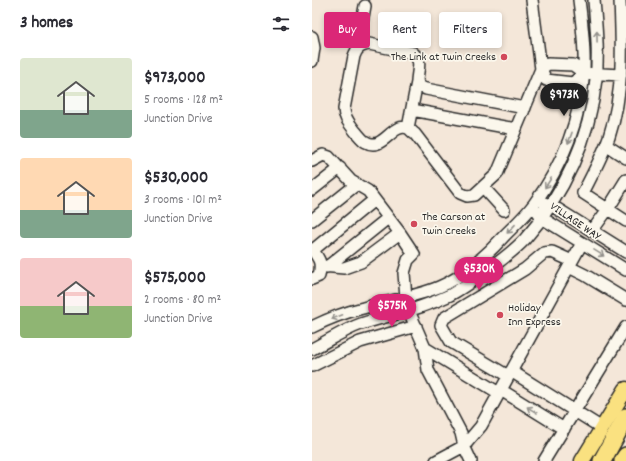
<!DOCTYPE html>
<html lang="en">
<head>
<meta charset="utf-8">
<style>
	:root { --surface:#fff; --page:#f7f7f7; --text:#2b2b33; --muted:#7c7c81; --accent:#db2777 }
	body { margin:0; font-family:Dekko,sans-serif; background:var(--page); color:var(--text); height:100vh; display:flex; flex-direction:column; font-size:15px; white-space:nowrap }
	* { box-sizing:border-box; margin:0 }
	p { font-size:13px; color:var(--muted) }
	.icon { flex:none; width:22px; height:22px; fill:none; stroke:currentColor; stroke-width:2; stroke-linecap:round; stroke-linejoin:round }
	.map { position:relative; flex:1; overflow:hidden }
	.details { display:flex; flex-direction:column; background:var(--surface); width:312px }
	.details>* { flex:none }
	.top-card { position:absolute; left:12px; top:12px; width:242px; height:36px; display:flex; gap:8px }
	.price { position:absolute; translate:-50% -34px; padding:0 9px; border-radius:14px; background:var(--accent); color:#fff; font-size:13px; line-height:26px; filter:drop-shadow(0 1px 2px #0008) }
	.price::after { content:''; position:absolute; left:50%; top:24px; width:12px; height:9px; margin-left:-6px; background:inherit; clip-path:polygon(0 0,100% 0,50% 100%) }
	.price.current { background:#222; color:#fff }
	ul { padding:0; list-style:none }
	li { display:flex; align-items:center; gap:12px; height:100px; padding:0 20px }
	li span { display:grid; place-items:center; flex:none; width:112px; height:80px; border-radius:4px; color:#555 }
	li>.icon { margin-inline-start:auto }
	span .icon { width:48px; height:48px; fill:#fffc; stroke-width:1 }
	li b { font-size:17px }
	h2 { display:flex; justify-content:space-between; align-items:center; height:48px; padding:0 20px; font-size:17px }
	.pill { padding:0 14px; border-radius:4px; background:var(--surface); box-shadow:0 2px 6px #0003; font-size:14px; line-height:36px }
	.pill.current { background:var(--accent); color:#fff }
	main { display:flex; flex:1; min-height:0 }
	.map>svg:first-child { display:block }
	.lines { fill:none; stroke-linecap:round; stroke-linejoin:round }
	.minor-casing { stroke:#2b2b2b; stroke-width:14 }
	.major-casing { stroke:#2b2b2b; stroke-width:17 }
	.highway-casing { stroke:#2b2b2b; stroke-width:20 }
	.minor { stroke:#fbf7ec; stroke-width:11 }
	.major { stroke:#fae180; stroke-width:14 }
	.highway { stroke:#fae180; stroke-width:17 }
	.oneway { stroke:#93918c }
	.poi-dot { fill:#d1495b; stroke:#fbf7ec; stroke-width:1.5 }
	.labels { text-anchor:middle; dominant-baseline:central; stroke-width:3.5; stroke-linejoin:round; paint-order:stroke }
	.poi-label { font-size:12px; fill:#2b2b2b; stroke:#fbf7ec; text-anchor:start }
	.street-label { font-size:12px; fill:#2b2b2b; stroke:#fbf7ec }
</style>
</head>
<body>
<main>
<section class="details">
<h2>3 homes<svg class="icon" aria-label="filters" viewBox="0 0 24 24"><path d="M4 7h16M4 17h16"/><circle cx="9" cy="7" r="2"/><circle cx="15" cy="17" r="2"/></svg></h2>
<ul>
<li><span style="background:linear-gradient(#dfe7d0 65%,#7fa58c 0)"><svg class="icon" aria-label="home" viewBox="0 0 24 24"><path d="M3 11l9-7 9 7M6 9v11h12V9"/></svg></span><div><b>$973,000</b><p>5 rooms · 128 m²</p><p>Junction Drive</p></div></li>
<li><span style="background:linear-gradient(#ffd9b3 65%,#7fa58c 0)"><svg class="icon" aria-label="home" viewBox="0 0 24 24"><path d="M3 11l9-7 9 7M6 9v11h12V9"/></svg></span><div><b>$530,000</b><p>3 rooms · 101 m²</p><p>Junction Drive</p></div></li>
<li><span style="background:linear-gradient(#f6c9c9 60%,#8fb573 0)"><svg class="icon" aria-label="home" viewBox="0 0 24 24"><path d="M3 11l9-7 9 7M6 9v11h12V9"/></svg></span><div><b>$575,000</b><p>2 rooms · 80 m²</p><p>Junction Drive</p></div></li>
</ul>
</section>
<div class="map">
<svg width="314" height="461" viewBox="0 0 314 461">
	<rect width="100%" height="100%" fill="#f4e7d9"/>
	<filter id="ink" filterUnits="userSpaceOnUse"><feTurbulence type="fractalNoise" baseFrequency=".025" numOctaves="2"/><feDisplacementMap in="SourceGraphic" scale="8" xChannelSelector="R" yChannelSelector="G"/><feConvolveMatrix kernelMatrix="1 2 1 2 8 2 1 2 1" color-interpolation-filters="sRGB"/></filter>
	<g filter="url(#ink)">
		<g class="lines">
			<defs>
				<path id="minor" d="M220 0 229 69 234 80 261 83 272 73
					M308 0C310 47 312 92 297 137 290 157 280 175 271 193L314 221
					M0 37 2 48 0 61
					M45 49 53 6
					M213 108 114 89 109 87 105 82C105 70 111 62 101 53L57 44C48 46 45 48 42 56L32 109C32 118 38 124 43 131 46 134 50 140 54 142 71 152 80 122 96 128 98 129 101 133 103 134L148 193 155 196 162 195 185 174 229 69 236 64 261 65 272 73 309 75
					M100 110 204 129
					M96 128 105 82
					M294 145 314 158
					M0 161 11 155 17 157 39 181 56 191 88 233
					M171 187 192 210
					M0 190 28 168
					M232 203 239 205 314 252
					M226 212 230 218 314 270
					M0 220 45 184
					M280 231 296 209 314 180
					M0 249C8 260 10 263 7 276L0 279
					M1 250 62 200
					M10 266 32 268 49 262 88 233 102 254 96 260 92 273 94 298 97 311 113 348 116 370 149 433 152 446 159 461
					M15 267 76 218
					M257 267 273 275 314 300
					M0 327C16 319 34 312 51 308 77 301 102 297 127 287 150 278 177 253 193 235 203 225 214 215 222 204 251 165 269 118 272 70 273 46 270 23 267 0
					M113 348 187 393
					M0 349C16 341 32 330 49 324 80 314 107 310 138 295 151 288 163 279 176 270 188 261 202 251 213 239 252 195 278 138 284 79 287 52 284 26 282 0
					M0 366 48 342 104 326
					M199 371 290 428
					M196 376 139 342 129 325 132 318 213 269 232 253 240 252 260 261
					M189 390 252 429
					M124 461 152 446 169 426 270 243
					M232 461 314 327"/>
				<path id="major" d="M270 461 314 389"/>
				<path id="highway" d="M290 461 314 417
					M311 461 314 456"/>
			</defs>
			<use href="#minor" class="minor-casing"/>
			<use href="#major" class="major-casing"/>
			<use href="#highway" class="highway-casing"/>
			<use href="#minor" class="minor"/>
			<use href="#major" class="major"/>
			<use href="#highway" class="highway"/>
		</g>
		<defs><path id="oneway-shaft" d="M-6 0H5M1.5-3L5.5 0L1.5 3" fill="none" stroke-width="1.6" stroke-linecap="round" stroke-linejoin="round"/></defs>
		<g class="oneway">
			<use href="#oneway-shaft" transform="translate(285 37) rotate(-91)"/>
			<use href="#oneway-shaft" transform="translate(258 138) rotate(110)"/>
			<use href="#oneway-shaft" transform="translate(236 183) rotate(123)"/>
			<use href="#oneway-shaft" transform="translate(199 229) rotate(133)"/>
			<use href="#oneway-shaft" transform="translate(287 253) rotate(32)"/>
			<use href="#oneway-shaft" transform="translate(25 317) rotate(158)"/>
			<use href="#oneway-shaft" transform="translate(220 410) rotate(-148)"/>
		</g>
	</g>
	<g class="poi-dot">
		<circle cx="192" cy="57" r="4"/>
		<circle cx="102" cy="224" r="4"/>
		<circle cx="188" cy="315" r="4"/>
	</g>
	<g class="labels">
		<g class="poi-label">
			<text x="184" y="57" text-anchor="end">The Link at Twin Creeks</text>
			<text x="110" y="217">The Carson at<tspan x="110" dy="14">Twin Creeks</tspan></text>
			<text x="196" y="308">Holiday<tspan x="196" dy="14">Inn Express</tspan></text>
		</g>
		<g class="street-label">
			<text transform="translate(263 222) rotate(34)">VILLAGE WAY</text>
		</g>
	</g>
</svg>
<b class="price current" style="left:252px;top:117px">$973K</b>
<b class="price" style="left:167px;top:291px">$530K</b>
<b class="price" style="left:80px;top:328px">$575K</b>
<div class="top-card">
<a class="pill current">Buy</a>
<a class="pill">Rent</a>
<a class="pill">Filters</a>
</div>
</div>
</main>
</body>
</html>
